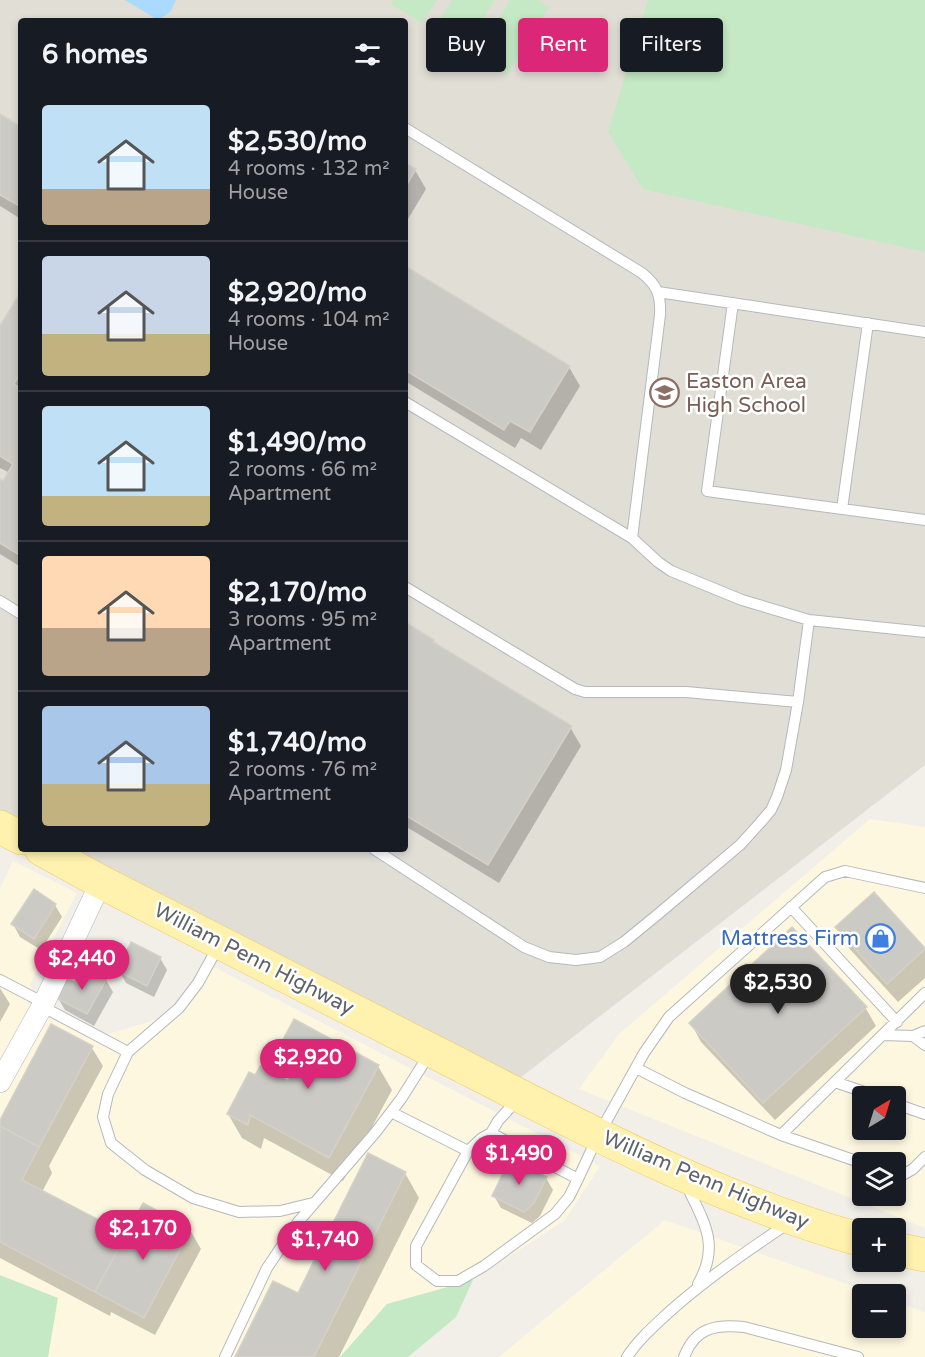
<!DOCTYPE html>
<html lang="en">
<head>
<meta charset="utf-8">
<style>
	:root { --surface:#171b24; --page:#20242c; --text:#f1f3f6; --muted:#9ea1a6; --line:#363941; --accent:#db2777 }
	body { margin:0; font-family:"Varela Round",sans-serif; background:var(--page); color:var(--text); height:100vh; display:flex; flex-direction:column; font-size:22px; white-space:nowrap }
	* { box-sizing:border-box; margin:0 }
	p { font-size:20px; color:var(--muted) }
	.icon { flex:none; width:33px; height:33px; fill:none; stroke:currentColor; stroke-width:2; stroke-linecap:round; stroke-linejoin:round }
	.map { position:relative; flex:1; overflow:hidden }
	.details { position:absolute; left:18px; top:18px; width:390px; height:834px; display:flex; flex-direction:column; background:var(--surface); border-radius:6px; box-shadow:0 3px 9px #0003 }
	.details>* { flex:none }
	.banner { position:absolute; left:426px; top:18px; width:408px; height:54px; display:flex; gap:12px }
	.needle { width:39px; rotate:38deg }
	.buttons { position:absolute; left:852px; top:1086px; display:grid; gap:12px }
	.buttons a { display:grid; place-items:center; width:54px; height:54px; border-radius:6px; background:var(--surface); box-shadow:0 3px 9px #0003; font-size:30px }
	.price { position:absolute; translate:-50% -51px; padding:0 14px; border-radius:21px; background:var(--accent); color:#fff; font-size:20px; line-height:39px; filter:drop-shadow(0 2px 3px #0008) }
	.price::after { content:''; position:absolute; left:50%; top:36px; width:18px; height:14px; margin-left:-9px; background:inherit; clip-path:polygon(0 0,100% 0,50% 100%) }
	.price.on { background:#222; color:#fff }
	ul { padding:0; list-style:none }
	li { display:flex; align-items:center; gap:18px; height:150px; padding:0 24px }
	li+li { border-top:2px solid var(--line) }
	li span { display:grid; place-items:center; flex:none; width:168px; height:120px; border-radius:6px; color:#555 }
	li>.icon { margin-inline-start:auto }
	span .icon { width:72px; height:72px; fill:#fffc; stroke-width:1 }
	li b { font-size:26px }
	h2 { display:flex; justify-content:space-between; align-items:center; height:72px; padding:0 24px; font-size:26px }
	.tag { padding:0 21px; border-radius:6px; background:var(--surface); box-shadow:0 3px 9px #0003; font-size:21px; line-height:54px }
	.tag.on { background:var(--accent); color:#fff }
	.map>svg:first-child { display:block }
	.commercial { fill:#fef7e0; fill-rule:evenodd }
	.education { fill:#e1ded6 }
	.green { fill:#c5e8c5 }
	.water { fill:#aadaff }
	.shadow { fill:#0003 }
	.building { fill:#cccac5; stroke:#d6d1c6; stroke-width:1.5 }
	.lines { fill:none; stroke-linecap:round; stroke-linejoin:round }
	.service-casing { stroke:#b5b8bc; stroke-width:12 }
	.minor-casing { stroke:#b5b8bc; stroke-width:22 }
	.primary-casing { stroke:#f2c960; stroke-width:34 }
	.service { stroke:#fff; stroke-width:10 }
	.minor { stroke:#fff; stroke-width:21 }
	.primary { stroke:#fff2af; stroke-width:33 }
	.labels { text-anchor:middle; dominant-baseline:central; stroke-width:5; stroke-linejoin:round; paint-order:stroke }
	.education-label { font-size:21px; fill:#785e54; stroke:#fff; text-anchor:start }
	.shop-label { font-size:21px; fill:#366cbe; stroke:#fff; text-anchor:end }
	.street-label { font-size:21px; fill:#5f6368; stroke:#fff }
</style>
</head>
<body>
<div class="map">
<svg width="925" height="1357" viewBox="0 0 925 1357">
	<rect width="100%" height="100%" fill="#f1efe8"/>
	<path class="commercial" d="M870 819 925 827V1228L579 1089 619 1034ZM862 1096H896V1130H862ZM862 1162H896V1196H862Z
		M13 861 77 893 29 986 57 1016 98 1037 169 1016 208 964 600 1166 565 1220 473 1280 387 1304 340 1357H0V889Z
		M665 1220 875 1294H862V1328H896V1302L925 1312V1357H499Z"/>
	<path class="education" d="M0 0H925V765L516 1081 74 849H405V21H21V821L0 810Z"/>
	<path class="green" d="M394 0H437L422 23 391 4Z
		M452 0H495L464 49 433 30Z
		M510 0H537L549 7 507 75 476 56Z
		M648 0H925V252L643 189 608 132Z
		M0 1275 58 1298 48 1357H0Z
		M473 1280 456 1317 408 1357H340L387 1304Z"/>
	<path class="water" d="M125 0H176L170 12 158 20Z"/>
	<path class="shadow" d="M0 116 21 128V219L0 206Z
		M405 164 415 170 426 189 405 224Z
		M405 268 569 367 580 386 541 450 521 438 515 448 405 381Z
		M21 294V567L0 554V481L4 483 10 473 0 468V329Z
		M405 624 433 641 437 647 570 727 581 746 499 883 405 826Z
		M874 894 925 950V978L898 1002 847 946 837 928Z
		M55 905 62 917 41 950 20 937 13 924Z
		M160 958 167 970 154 997 126 983 119 971Z
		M106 980 113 992 94 1026 65 1010 58 998 81 987Z
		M0 988 10 1004 0 1022Z
		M865 1007 876 1026 775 1120 701 1042 691 1023Z
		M52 1026 92 1048 103 1066 49 1166 52 1173 42 1192 126 1237 190 1230 201 1249 155 1335 111 1312 110 1316 0 1258V1123Z
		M279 1051 378 1066 392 1090 343 1181 264 1138 261 1149 242 1138 228 1114 289 1083 293 1076Z
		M405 1173 419 1198 339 1357H237L299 1295Z
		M546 1178 553 1190 540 1216 532 1223 501 1208 494 1196Z"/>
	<path class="building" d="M0 114 21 127V207L0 195Z
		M405 163 416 169 405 188Z
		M405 266 570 366 530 432 510 421 504 430 405 370Z
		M21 291V372L14 384 21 389V556L0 543V479L3 481 13 464 0 456V326Z
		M405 622 434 640 433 642 572 726 488 865 405 815Z
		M34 889 56 904 34 939 11 924Z
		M874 892 925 948V949L887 984 835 927Z
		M792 927 867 1007 763 1103 689 1023Z
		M131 942 161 957 147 986 117 971Z
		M89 969 107 978 87 1014 56 998 67 978 81 985Z
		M294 1019 379 1065 329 1158 250 1115 248 1125 227 1114 249 1072 255 1075 260 1066 288 1081 298 1063 277 1051Z
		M51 1024 93 1046 39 1147 0 1126V1120Z
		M0 1126 39 1147 22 1180 126 1234 95 1292 0 1242Z
		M368 1153 406 1172 314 1357H235L273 1281 298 1293Z
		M510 1159 547 1177 534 1203 524 1212 492 1196Z
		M143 1203 191 1229 144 1318 95 1292Z"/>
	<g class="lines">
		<defs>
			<path id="service" d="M405 128 642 273C657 285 661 295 660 315L632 538
				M658 292 925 332
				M733 303 707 491 925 520
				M405 402 632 538 658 562 671 571 742 600 809 620 925 632
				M842 509 868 323
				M405 587 575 689 585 692H686L798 702
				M0 601 21 614
				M374 849 524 947 549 957 576 960 600 957 624 942 657 915 740 845 760 823 771 810 777 797 786 770 798 702 809 620
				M791 907 897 1022
				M0 980 44 1003
				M43 1007 128 1052 108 1094 103 1117 111 1143 145 1170 193 1198 239 1212 280 1211 313 1203
				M884 1035 913 1036 925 1031
				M913 1036 925 1045
				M128 1052 179 1008 198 983 219 945
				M636 1068 685 1093 781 1135 925 993
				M835 1082 876 1096
				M518 1099 498 1121 491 1133 578 1179 598 1136 644 1053 669 1017 825 877 845 871 925 888
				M896 1104 925 1114
				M391 1112 468 1151
				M491 1133 482 1138 468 1151 416 1246V1265L437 1281H458L484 1266 555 1214 569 1197 578 1179
				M781 1135 862 1163
				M896 1174 901 1176 913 1169 925 1157
				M686 1184C703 1221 721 1244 698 1284
				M225 1357 267 1268 298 1222 375 1133 401 1099 430 1053
				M627 1357C638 1340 653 1327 668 1313 706 1279 747 1251 790 1222
				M684 1357C695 1328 715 1324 744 1327L858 1357"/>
			<path id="minor" d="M0 1082 44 1003 101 882"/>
			<path id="primary" d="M0 827 21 838
				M41 849 101 882C221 943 341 1004 460 1065 590 1132 721 1201 862 1240
				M896 1249 925 1255"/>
		</defs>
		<use href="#service" class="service-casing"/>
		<use href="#minor" class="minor-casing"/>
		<use href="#primary" class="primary-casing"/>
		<use href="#service" class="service"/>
		<use href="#minor" class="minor"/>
		<use href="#primary" class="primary"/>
	</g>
	<defs>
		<symbol id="school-ring" viewBox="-11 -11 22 22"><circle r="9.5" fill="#fff" stroke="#8d6e63" stroke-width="1.5"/><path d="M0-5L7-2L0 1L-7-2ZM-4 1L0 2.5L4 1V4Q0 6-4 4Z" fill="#8d6e63"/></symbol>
		<symbol id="shop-ring" viewBox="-11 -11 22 22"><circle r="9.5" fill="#fff" stroke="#3f7fe0" stroke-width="1.5"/><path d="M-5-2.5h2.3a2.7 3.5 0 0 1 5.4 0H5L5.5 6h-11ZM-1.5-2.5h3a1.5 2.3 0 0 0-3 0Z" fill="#3f7fe0"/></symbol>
	</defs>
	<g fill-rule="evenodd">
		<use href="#school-ring" x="648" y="376" width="33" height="33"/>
		<use href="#shop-ring" x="864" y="922" width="33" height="33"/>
	</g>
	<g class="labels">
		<g class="education-label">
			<text x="686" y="381">Easton Area<tspan x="686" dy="24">High School</tspan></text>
		</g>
		<g class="shop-label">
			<text x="859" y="938">Mattress Firm</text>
		</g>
		<g class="street-label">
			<text transform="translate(254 959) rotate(27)">William Penn Highway</text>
			<text transform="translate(706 1180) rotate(23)">William Penn Highway</text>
		</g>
	</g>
</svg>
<div class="buttons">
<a><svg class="needle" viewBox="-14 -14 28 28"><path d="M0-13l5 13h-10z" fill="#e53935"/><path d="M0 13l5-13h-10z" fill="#9ea1a6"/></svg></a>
<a><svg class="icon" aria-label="layers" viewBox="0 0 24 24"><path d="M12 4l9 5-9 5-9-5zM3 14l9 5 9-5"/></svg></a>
<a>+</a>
<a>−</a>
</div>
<b class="price" style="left:82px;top:991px">$2,440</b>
<b class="price on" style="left:778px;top:1015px">$2,530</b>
<b class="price" style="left:308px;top:1090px">$2,920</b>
<b class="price" style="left:519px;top:1186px">$1,490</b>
<b class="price" style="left:143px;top:1261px">$2,170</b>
<b class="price" style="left:325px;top:1272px">$1,740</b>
<div class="banner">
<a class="tag">Buy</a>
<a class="tag on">Rent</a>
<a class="tag">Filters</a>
</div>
<section class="details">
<h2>6 homes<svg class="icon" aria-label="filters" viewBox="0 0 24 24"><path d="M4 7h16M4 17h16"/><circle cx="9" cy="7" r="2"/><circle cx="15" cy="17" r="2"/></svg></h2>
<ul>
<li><span style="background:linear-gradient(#bfe0f5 70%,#b9a48a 0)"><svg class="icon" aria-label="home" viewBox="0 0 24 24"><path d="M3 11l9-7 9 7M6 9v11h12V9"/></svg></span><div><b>$2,530/mo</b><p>4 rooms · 132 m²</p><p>House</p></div></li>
<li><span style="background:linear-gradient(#c9d6e8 65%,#c2b280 0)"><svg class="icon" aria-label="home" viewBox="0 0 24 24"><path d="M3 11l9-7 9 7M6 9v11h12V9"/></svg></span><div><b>$2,920/mo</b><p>4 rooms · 104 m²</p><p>House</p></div></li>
<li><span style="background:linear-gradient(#bfe0f5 75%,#c2b280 0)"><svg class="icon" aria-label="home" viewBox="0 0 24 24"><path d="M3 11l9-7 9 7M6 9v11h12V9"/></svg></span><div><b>$1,490/mo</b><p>2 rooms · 66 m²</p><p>Apartment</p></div></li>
<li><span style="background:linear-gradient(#ffd9b3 60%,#b9a48a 0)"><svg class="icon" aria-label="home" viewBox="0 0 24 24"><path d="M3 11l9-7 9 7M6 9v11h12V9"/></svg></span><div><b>$2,170/mo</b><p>3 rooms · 95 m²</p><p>Apartment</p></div></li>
<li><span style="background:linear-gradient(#a9c7e8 65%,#c2b280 0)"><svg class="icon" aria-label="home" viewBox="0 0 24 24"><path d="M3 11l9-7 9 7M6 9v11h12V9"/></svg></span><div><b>$1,740/mo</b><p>2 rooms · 76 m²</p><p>Apartment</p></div></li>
</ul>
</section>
</div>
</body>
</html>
